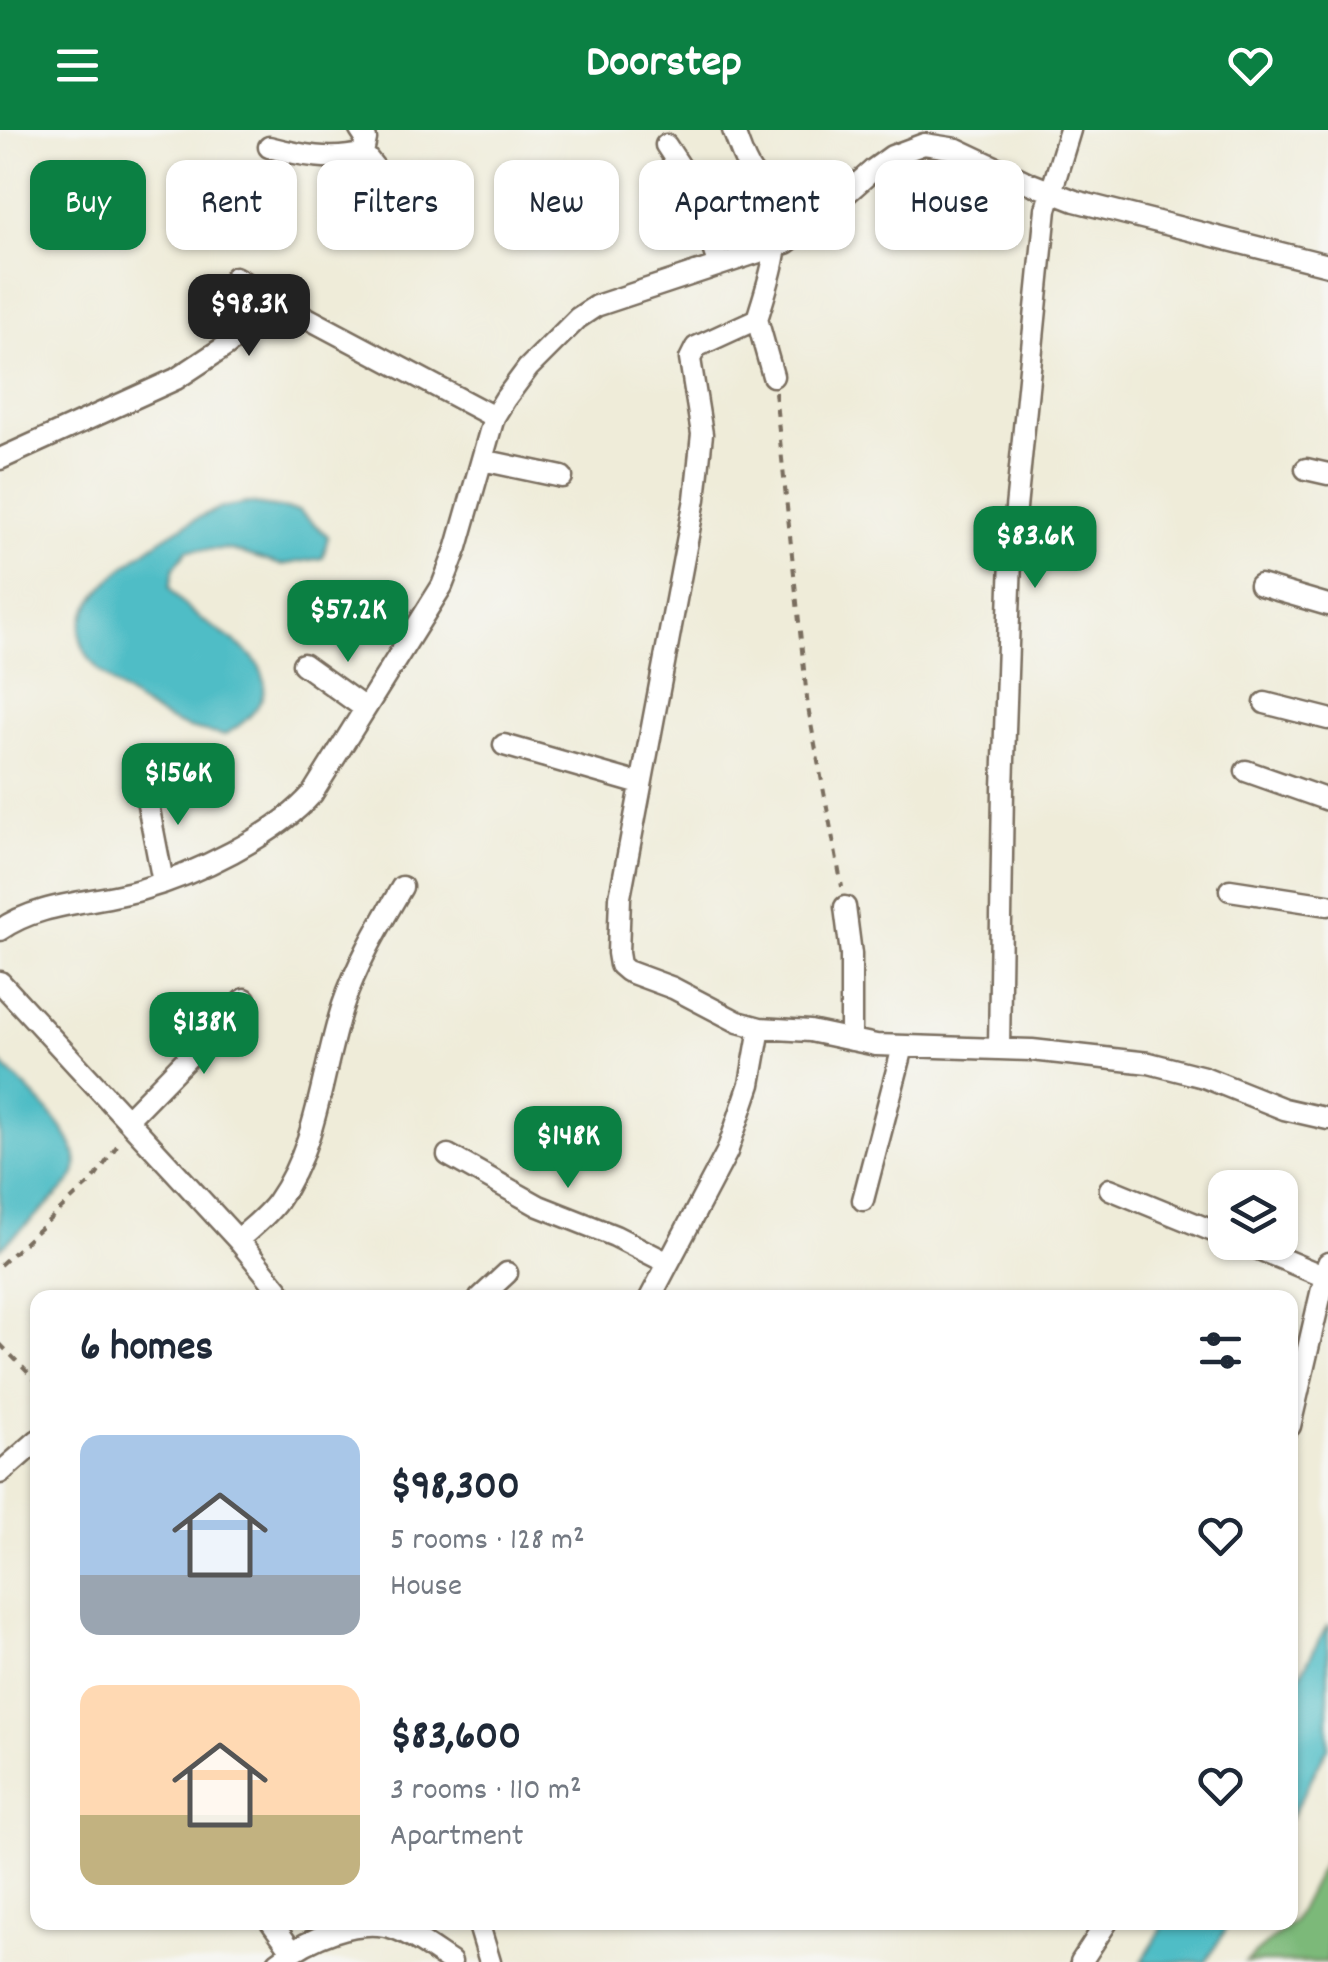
<!DOCTYPE html>
<html lang="en">
<head>
<meta charset="utf-8">
<style>
	:root { --surface:#fff; --page:#f2f2f3; --text:#1f2937; --muted:#747a83; --accent:#0b8043 }
	body { margin:0; font-family:Dekko,sans-serif; background:var(--page); color:var(--text); height:100vh; display:flex; flex-direction:column; font-size:38px; white-space:nowrap }
	* { box-sizing:border-box; margin:0 }
	p { font-size:32px; color:var(--muted) }
	.icon { flex:none; width:55px; height:55px; fill:none; stroke:currentColor; stroke-width:2; stroke-linecap:round; stroke-linejoin:round }
	.map { position:relative; flex:1; overflow:hidden }
	.details { position:absolute; left:30px; top:1160px; width:1268px; height:640px; display:flex; flex-direction:column; background:var(--surface); border-radius:20px; box-shadow:0 2px 8px #0004 }
	.details>* { flex:none }
	.guide { position:absolute; left:30px; top:30px; width:1270px; height:90px; display:flex; gap:20px }
	.fabs { position:absolute; left:1208px; top:1040px; display:grid; gap:20px }
	.fabs a { display:grid; place-items:center; width:90px; height:90px; border-radius:20px; background:var(--surface); box-shadow:0 2px 8px #0004; font-size:50px }
	.price { position:absolute; translate:-50% -85px; padding:0 22px; border-radius:20px; background:var(--accent); color:#fff; font-size:32px; line-height:65px; filter:drop-shadow(0 2px 5px #0008) }
	.price::after { content:''; position:absolute; left:50%; top:60px; width:30px; height:22px; margin-left:-15px; background:inherit; clip-path:polygon(0 0,100% 0,50% 100%) }
	.price.on { background:#222; color:#fff }
	ul { padding:0; list-style:none }
	li { display:flex; align-items:center; gap:30px; height:250px; padding:0 50px }
	li span { display:grid; place-items:center; flex:none; width:280px; height:200px; border-radius:20px; color:#555 }
	li>.icon { margin-inline-start:auto }
	span .icon { width:120px; height:120px; fill:#fffc; stroke-width:1 }
	li b { font-size:42px }
	h2 { display:flex; justify-content:space-between; align-items:center; height:120px; padding:0 50px; font-size:42px }
	.chip { padding:0 35px; border-radius:20px; background:var(--surface); box-shadow:0 2px 8px #0004; font-size:35px; line-height:90px }
	.chip.on { background:var(--accent); color:#fff }
	header { display:flex; justify-content:space-between; align-items:center; height:130px; padding:0 50px; background:var(--accent); color:#fff; font-size:45px; font-weight:700 }
	.map>svg:first-child { display:block }
	.forest { fill:#7cb979; stroke:#5c724c; stroke-width:2.5 }
	.water { fill:#4fbdc6; stroke:#457472; stroke-width:2.5 }
	.lines { fill:none; stroke-linecap:round; stroke-linejoin:round }
	.minor-casing { stroke:#7a6e5f; stroke-width:25 }
	.path { stroke:#7a6e5f; stroke-width:4; stroke-dasharray:8 8; stroke-linecap:butt }
	.minor { stroke:#fff; stroke-width:20 }
</style>
</head>
<body>
<header><svg class="icon" aria-label="menu" viewBox="0 0 24 24"><path d="M4 6h16M4 12h16M4 18h16"/></svg>Doorstep<svg class="icon" aria-label="heart" viewBox="0 0 24 24"><path d="M12 20l-8-8c-3-5 5-10 8-4 3-6 11-1 8 4z"/></svg></header>
<div class="map">
<svg width="1328" height="1832" viewBox="0 0 1328 1832">
	<rect width="100%" height="100%" fill="#f6f6f2"/>
	<filter id="ink" filterUnits="userSpaceOnUse"><feTurbulence type="fractalNoise" baseFrequency=".01" numOctaves="2"/><feDisplacementMap in="SourceGraphic" scale="20" xChannelSelector="R" yChannelSelector="G"/><feConvolveMatrix kernelMatrix="1 2 1 2 8 2 1 2 1" color-interpolation-filters="sRGB"/></filter>
	<filter id="wash" filterUnits="userSpaceOnUse"><feTurbulence type="fractalNoise" baseFrequency=".0048" numOctaves="4" result="noise"/><feDisplacementMap in="SourceGraphic" scale="40" xChannelSelector="R" yChannelSelector="G"/><feGaussianBlur stdDeviation="2.25" result="paint"/><feColorMatrix in="noise" values="0 0 0 0 0 0 0 0 0 0 0 0 0 0 0 0 0 1.4 0 .05"/><feComposite in="paint" operator="in"/></filter>
	<g filter="url(#wash)">
		<rect width="100%" height="100%" fill="#efecd9"/>
		<path class="forest" d="M1328 1724V1832H1245L1293 1792Z"/>
		<path class="water" d="M248 373 299 381 328 406 323 428 281 435 228 419 187 420 174 438 170 457C190 489 220 498 246 521 283 554 258 586 224 605 211 603 198 601 186 597 153 586 82 542 80 504 79 457 178 394 218 379 227 376 239 375 248 373Z
			M0 932C22 955 91 1012 74 1046 68 1059 14 1105 0 1119Z
			M1328 1494V1617L1290 1689V1564Z
			M1165 1793V1792L1230 1793 1206 1832H1142Z"/>
	</g>
	<g filter="url(#ink)">
		<g class="lines">
			<defs>
				<path id="minor" d="M733 0C739 14 743 31 752 43 759 51 768 56 772 67 785 106 769 151 757 189L696 217 690 229 702 304 695 369 620 767 618 823 620 835 627 841 673 858 738 892 760 898 810 901 876 915 1032 920 1149 933 1204 947 1284 979 1328 989
					M666 15 691 53 718 133
					M269 17C300 25 332 32 363 23L366 9 360 0
					M363 23 390 57
					M235 147 279 173
					M757 189 773 246
					M0 329 176 249 226 216 279 173 494 287
					M482 330 562 347
					M1306 339 1328 344
					M1260 455 1328 475
					M303 534 363 577
					M1265 573 1328 589
					M504 615 640 654
					M1246 641 1328 670
					M144 654 163 752
					M1230 760 1328 775
					M845 777 851 824V910
					M0 800C39 772 95 773 140 760 194 745 275 706 312 664L442 456 457 417 494 287 505 269 528 238 578 188 596 176 786 113 812 94 874 39 892 26 924 14 957 19 1029 53 1075 71 1328 135
					M0 852 238 1110 285 1168
					M999 918 1003 659 1011 428 1046 79 1070 0
					M127 990 245 869
					M448 1025 539 1076 615 1106 668 1133
					M1110 1059 1225 1106
					M863 1070 903 917
					M238 1110C251 1098 267 1086 277 1072 319 1012 321 942 343 875 357 833 380 795 402 757
					M1242 1112 1325 1147
					M480 1168 507 1143
					M650 1168 727 1022 750 954 760 898
					M1290 1296 1328 1133
					M0 1343 38 1310
					M271 1792 292 1821
					M478 1792 490 1832
					M278 1832C307 1809 360 1785 396 1799 415 1806 434 1821 451 1832
					M1081 1832 1107 1792"/>
			</defs>
			<use href="#minor" class="minor-casing"/>
			<path class="path" d="M775 262 808 578 842 757
				M0 1135 94 1049 121 1010
				M0 1214 38 1253"/>
			<use href="#minor" class="minor"/>
		</g>
	</g>
</svg>
<div class="fabs">
<a><svg class="icon" aria-label="layers" viewBox="0 0 24 24"><path d="M12 4l9 5-9 5-9-5zM3 14l9 5 9-5"/></svg></a>
</div>
<b class="price on" style="left:249px;top:229px">$98.3K</b>
<b class="price" style="left:1035px;top:461px">$83.6K</b>
<b class="price" style="left:348px;top:535px">$57.2K</b>
<b class="price" style="left:178px;top:698px">$156K</b>
<b class="price" style="left:204px;top:947px">$138K</b>
<b class="price" style="left:568px;top:1061px">$148K</b>
<div class="guide">
<a class="chip on">Buy</a>
<a class="chip">Rent</a>
<a class="chip">Filters</a>
<a class="chip">New</a>
<a class="chip">Apartment</a>
<a class="chip">House</a>
</div>
<section class="details">
<h2>6 homes<svg class="icon" aria-label="filters" viewBox="0 0 24 24"><path d="M4 7h16M4 17h16"/><circle cx="9" cy="7" r="2"/><circle cx="15" cy="17" r="2"/></svg></h2>
<ul>
<li><span style="background:linear-gradient(#a9c7e8 70%,#9aa5b1 0)"><svg class="icon" aria-label="home" viewBox="0 0 24 24"><path d="M3 11l9-7 9 7M6 9v11h12V9"/></svg></span><div><b>$98,300</b><p>5 rooms · 128 m²</p><p>House</p></div><svg class="icon" aria-label="heart" viewBox="0 0 24 24"><path d="M12 20l-8-8c-3-5 5-10 8-4 3-6 11-1 8 4z"/></svg></li>
<li><span style="background:linear-gradient(#ffd9b3 65%,#c2b280 0)"><svg class="icon" aria-label="home" viewBox="0 0 24 24"><path d="M3 11l9-7 9 7M6 9v11h12V9"/></svg></span><div><b>$83,600</b><p>3 rooms · 110 m²</p><p>Apartment</p></div><svg class="icon" aria-label="heart" viewBox="0 0 24 24"><path d="M12 20l-8-8c-3-5 5-10 8-4 3-6 11-1 8 4z"/></svg></li>
</ul>
</section>
</div>
</body>
</html>
